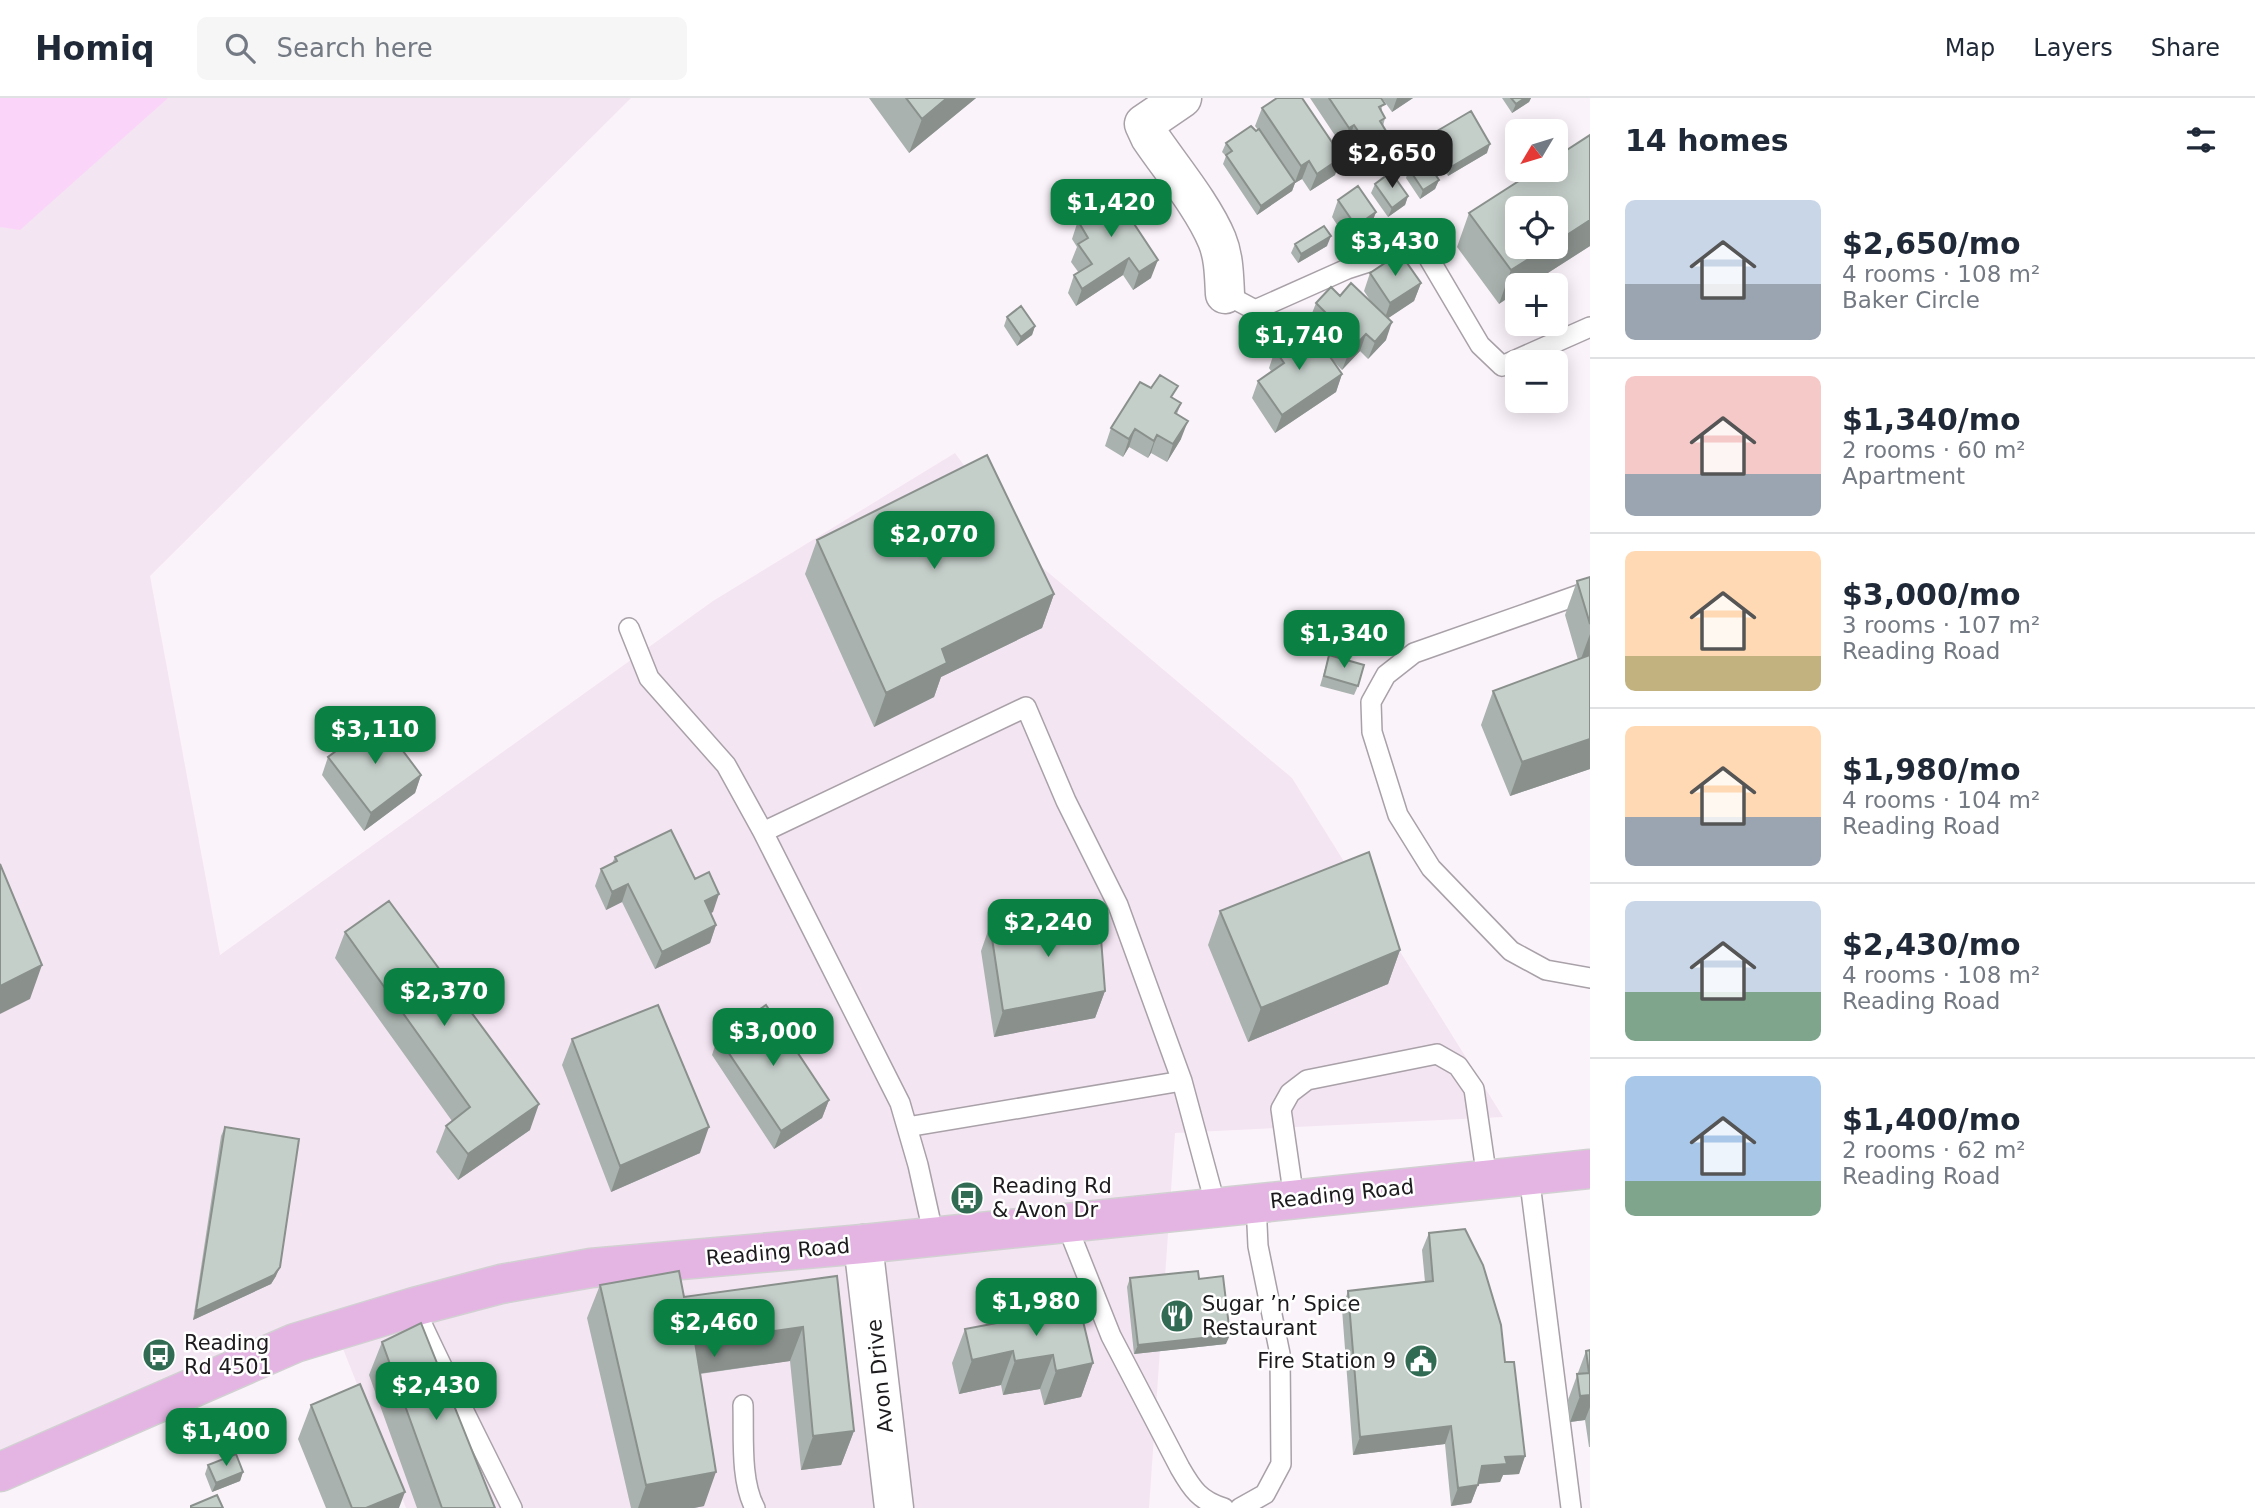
<!DOCTYPE html>
<html lang="en">
<head>
<meta charset="utf-8">
<style>
	:root { --surface:#fff; --page:#f6f6f7; --text:#1f2937; --muted:#747a83; --line:#e0e1e3; --accent:#0b8043 }
	body { margin:0; font-family:"DejaVu Sans",sans-serif; background:var(--page); color:var(--text); height:100vh; display:flex; flex-direction:column; font-size:26px; white-space:nowrap }
	* { box-sizing:border-box; margin:0 }
	p { font-size:23px; color:var(--muted) }
	.icon { flex:none; width:38px; height:38px; fill:none; stroke:currentColor; stroke-width:2; stroke-linecap:round; stroke-linejoin:round }
	.map { position:relative; flex:1; overflow:hidden }
	.details { display:flex; flex-direction:column; background:var(--surface); width:665px }
	.details>* { flex:none }
	.needle { width:46px; rotate:232deg }
	.controls { position:absolute; left:1505px; top:21px; display:grid; gap:14px }
	.controls a { display:grid; place-items:center; width:63px; height:63px; border-radius:10px; background:var(--surface); box-shadow:0 4px 18px #0003; font-size:35px }
	.price { position:absolute; translate:-50% -60px; padding:0 16px; border-radius:14px; background:var(--accent); color:#fff; font-size:23px; line-height:46px; filter:drop-shadow(0 2px 4px #0008) }
	.price::after { content:''; position:absolute; left:50%; top:42px; width:21px; height:16px; margin-left:-10px; background:inherit; clip-path:polygon(0 0,100% 0,50% 100%) }
	.price.active { background:#222; color:#fff }
	ul { padding:0; list-style:none }
	li { display:flex; align-items:center; gap:21px; height:175px; padding:0 35px }
	li+li { border-top:2px solid var(--line) }
	li span { display:grid; place-items:center; flex:none; width:196px; height:140px; border-radius:10px; color:#555 }
	li>.icon { margin-inline-start:auto }
	span .icon { width:84px; height:84px; fill:#fffc; stroke-width:1 }
	li b { font-size:30px }
	h2 { display:flex; justify-content:space-between; align-items:center; height:84px; padding:0 35px; font-size:30px }
	header { display:flex; align-items:center; gap:42px; box-sizing:border-box; height:98px; padding:0 35px; background:var(--surface); border-bottom:2px solid var(--line) }
	header strong { font-size:33px }
	nav { display:flex; gap:38px; margin-inline-start:auto; font-size:24px }
	.search { width:490px; height:63px; background:var(--page); display:flex; align-items:center; gap:18px; box-sizing:border-box; padding:0 24px; border-radius:10px; color:var(--muted); font-size:26px }
	main { display:flex; flex:1; min-height:0 }
	.map>svg:first-child { display:block }
	.built { fill:#f4e5f3 }
	.green { fill:#fbd5f9 }
	.lines { fill:none; stroke-linecap:round; stroke-linejoin:round }
	.lane-casing { stroke:#a9a1a8; stroke-width:22 }
	.street-casing { stroke:#a9a1a8; stroke-width:41 }
	.primary-casing { stroke:#d2d1d2; stroke-width:41 }
	.lane { stroke:#fff; stroke-width:19 }
	.street { stroke:#fff; stroke-width:38 }
	.primary { stroke:#e4b5e3; stroke-width:38 }
	.wall { fill:#a9b2ae }
	.shaded-wall { fill:#8a918d }
	.building { fill:#c5cfca; stroke:#8a918d; stroke-width:2 }
	.labels { text-anchor:middle; dominant-baseline:central; stroke-width:5; stroke-linejoin:round; paint-order:stroke }
	.poi-label { font-size:21px; fill:#1d1b1d; stroke:#fff; text-anchor:start }
	.street-label { font-size:21px; fill:#1d1b1d; stroke:#fff }
</style>
</head>
<body>
<header>
<strong>Homiq</strong>
<div class="search"><svg class="icon" aria-label="search" viewBox="0 0 24 24"><circle cx="10" cy="10" r="6"/><path d="M15 15l6 6"/></svg>Search here</div>
<nav><a>Map</a><a>Layers</a><a>Share</a></nav>
</header>
<main>
<div class="map">
<svg width="1590" height="1410" viewBox="0 0 1590 1410">
	<rect width="100%" height="100%" fill="#fbf3fa"/>
	<path class="built" d="M114 0H631L150 478 220 857 713 503 955 355 1031 460 1292 680 1503 1019 1175 1035 1149 1410H406L336 1233 0 1374V109Z"/>
	<path class="green" d="M0 0H168L20 132 0 129Z"/>
	<g class="lines">
		<defs>
			<path id="lane" d="M1225 196 1255 212 1347 171 1421 147 1480 247 1502 268 1590 229
				M1590 493 1414 555 1386 577 1371 604 1372 634 1398 717 1431 770 1511 853 1546 872 1590 880
				M629 530 649 580 726 667 763 734
				M907 1029 1182 983
				M1529 1077 1571 1410
				M1294 1101 1281 1011 1290 995 1307 982 1437 956 1458 968 1474 991 1487 1081
				M1066 1125 1111 1238 1180 1370C1192 1391 1200 1403 1224 1410
				M934 1139 918 1067 900 1005 763 734 1026 609 1066 703 1118 807 1182 983 1216 1109
				M414 1209C445 1277 479 1343 512 1410
				M743 1307C744 1337 740 1383 755 1410
				M1240 1410 1265 1396 1281 1366 1280 1256 1258 1148 1256 1105"/>
			<path id="street" d="M1182 0 1144 26 1150 39C1171 70 1203 108 1217 142 1224 159 1224 178 1225 196
				M863 1146 894 1410"/>
			<path id="primary" d="M0 1374 295 1245 414 1209 501 1186 591 1170 863 1146 1590 1071"/>
		</defs>
		<use href="#lane" class="lane-casing"/>
		<use href="#street" class="street-casing"/>
		<use href="#primary" class="primary-casing"/>
		<use href="#lane" class="lane"/>
		<use href="#street" class="street"/>
		<use href="#primary" class="primary"/>
	</g>
	<path class="wall" d="M869 0H976L909 55Z
		M1310 0H1381L1382 14 1385 20 1383 28 1386 33 1380 51 1361 63 1348 44 1342 48Z
		M1382 0H1413L1392 14Z
		M1502 0H1531L1529 4 1512 15Z
		M1262 10 1335 77 1310 93 1302 81 1295 85 1292 93 1257 117 1223 66 1226 58 1222 54 1226 45 1258 32 1255 28Z
		M1432 36 1487 55 1448 78 1429 45Z
		M1409 71 1439 82 1435 91 1420 101 1406 80Z
		M1375 86 1408 98 1405 107 1388 119 1371 95Z
		M1338 102 1376 114 1369 132 1349 145 1332 119Z
		M1084 104 1151 180 1133 192 1123 177 1076 208 1068 195 1074 177 1079 175 1071 164 1077 149 1072 141Z
		M1469 115 1590 148 1529 187H1517L1499 206 1457 149Z
		M1295 146 1327 148 1298 165 1291 155Z
		M1370 175 1421 185 1414 203 1388 220 1386 242 1368 261 1360 253 1342 272 1334 264 1342 276 1336 294 1275 335 1252 300 1258 283 1271 273 1269 270 1275 252 1313 235 1316 229 1309 223 1316 205 1340 198 1371 204 1364 193Z
		M1007 219 1035 228 1032 237 1017 248 1004 228Z
		M1151 290 1173 300 1181 305 1177 316 1181 341 1167 364 1151 355 1148 360 1129 349 1123 359 1105 348 1111 330Z
		M817 442 1054 496 1042 530 941 579 934 599 874 629 805 476Z
		M1590 479V671L1510 698 1481 627 1493 593 1578 562 1565 517 1577 483Z
		M1329 557 1358 588 1354 597 1320 588Z
		M328 659 421 677 415 695 364 733 322 677Z
		M615 759 695 781 713 814 711 815 716 827 710 845 655 871 622 804 606 812 595 788 601 771 612 765Z
		M1220 813 1400 852 1388 886 1248 944 1208 847Z
		M990 827 1105 893 1095 920 994 939 981 853Z
		M345 834 530 1032 458 1082 436 1054 446 1028 452 1023 335 860Z
		M718 939 829 1002 822 1020 774 1051 712 957Z
		M572 941 700 1055 611 1094 562 967Z
		M225 1029 276 1178 271 1186 193 1222 221 1038Z
		M1429 1135 1505 1264 1525 1358 1519 1376 1503 1377 1500 1384 1478 1386 1471 1405 1451 1408 1445 1346 1353 1357 1342 1211 1348 1193 1425 1184 1422 1152Z
		M837 1178 854 1333 841 1367 801 1372 790 1263 700 1276 704 1408 694 1410H631L587 1220 600 1187 684 1199Z
		M1130 1180 1199 1181 1226 1246 1134 1256 1127 1189Z
		M965 1231 1093 1265 1081 1299 1044 1307 1040 1291 1003 1297 1001 1287 959 1296 952 1265Z
		M382 1244 495 1410H417L369 1277Z
		M1590 1252V1349H1589L1585 1322 1570 1324 1568 1302 1586 1253Z
		M311 1307 399 1410H326L298 1341Z
		M208 1367 243 1374 240 1383 212 1394 205 1376Z"/>
	<path class="shaded-wall" d="M947 0H976L909 55 922 21Z
		M1397 0H1413L1392 14Z
		M1525 0H1531L1529 4 1512 15 1516 6Z
		M1354 27 1348 44 1342 48 1349 30Z
		M1386 33 1380 51 1361 63 1367 46Z
		M1490 46 1487 55 1448 78 1451 69Z
		M1342 59 1335 77 1310 93 1317 76Z
		M1309 63 1302 81 1295 85 1292 93 1257 117 1261 108 1295 84 1301 68Z
		M1439 82 1435 91 1420 101 1423 92Z
		M1408 98 1405 107 1388 119 1392 110Z
		M1376 114 1369 132 1349 145 1356 128Z
		M1590 122V148L1529 187H1517V194L1499 206 1511 172 1548 149H1556V144Z
		M1331 138 1327 148 1298 165 1301 156Z
		M1129 160 1123 177 1076 208 1082 191Z
		M1158 162 1151 180 1133 192 1139 174Z
		M1421 185 1414 203 1384 223 1390 205Z
		M1392 224 1386 242 1368 261 1375 244Z
		M1035 228 1032 237 1017 248 1021 239Z
		M1366 236 1360 253 1342 272 1349 254Z
		M1342 276 1336 294 1275 335 1282 317Z
		M1188 323 1181 341 1167 364 1173 346Z
		M1135 331 1129 349 1123 359 1129 341Z
		M1157 337 1151 355 1148 360 1154 343Z
		M1054 496 1042 530 941 579 934 599 874 629 886 595 942 551Z
		M1590 536V561L1579 566Z
		M1590 641V671L1510 698 1522 664Z
		M421 677 415 695 364 733 371 715Z
		M628 786 622 804 606 812 612 794Z
		M719 796 713 814 698 821 705 803Z
		M716 827 710 845 655 871 662 854Z
		M1400 852 1388 886 1248 944 1261 910Z
		M42 867 30 901 0 916V888Z
		M1105 893 1095 920 994 939 1003 913Z
		M829 1002 822 1020 774 1051 781 1033Z
		M539 1006 530 1032 458 1082 468 1056Z
		M709 1029 700 1055 611 1094 620 1068Z
		M280 1169 276 1178 271 1186 193 1222 196 1213Z
		M803 1229 790 1263 682 1278 695 1244Z
		M1230 1237 1226 1246 1134 1256 1138 1247Z
		M1013 1253 1001 1287 959 1296 972 1262Z
		M1053 1257 1040 1291 1003 1297 1015 1263Z
		M1093 1265 1081 1299 1044 1307 1056 1273Z
		M1590 1297V1309L1585 1322 1570 1324 1580 1298Z
		M1451 1328 1445 1346 1353 1357 1360 1339Z
		M854 1333 841 1367 801 1372 813 1338Z
		M1525 1358 1519 1376 1503 1377 1500 1384 1476 1386 1482 1368 1505 1359Z
		M243 1374 240 1383 212 1394 216 1385Z
		M716 1374 704 1408 694 1410H638L646 1387Z
		M1478 1387 1471 1405 1451 1408 1458 1390Z
		M405 1394 399 1410H366Z"/>
	<path class="building" d="M906 0H947L922 21Z
		M1277 0H1302L1342 59 1317 76 1309 63 1301 68 1262 10Z
		M1329 0H1381L1385 6 1379 9 1385 20 1380 23 1386 33 1367 46 1354 27 1349 30Z
		M1511 0H1525L1516 6Z
		M1471 13 1490 46 1451 69 1432 36Z
		M1251 28 1256 33 1259 31 1295 84 1261 108 1226 57 1232 53 1226 45Z
		M1590 37V122L1556 144V110H1517V149H1548L1511 172 1469 115 1536 72H1556V59Z
		M1425 61 1439 82 1423 92 1409 71Z
		M1391 74 1408 98 1392 110 1375 86Z
		M1109 88 1158 162 1139 174 1129 160 1082 191 1074 177 1092 166 1078 146 1088 140 1078 123 1090 115 1084 104Z
		M1358 88 1376 114 1356 128 1338 102Z
		M1324 128 1331 138 1301 156 1295 146Z
		M1400 155 1421 185 1390 205 1370 175Z
		M1351 185 1392 224 1375 244 1366 236 1349 254 1317 224 1326 215 1316 205 1331 189 1340 198Z
		M1021 208 1035 228 1021 239 1007 219Z
		M1309 229 1342 276 1282 317 1258 283 1284 265 1275 252Z
		M1160 277 1178 288 1171 299 1181 305 1175 315 1188 323 1173 346 1157 337 1154 343 1135 331 1129 341 1111 330 1140 284 1151 290Z
		M987 357 1054 496 942 551 947 565 886 595 817 442Z
		M1590 479V526L1577 483Z
		M1329 557 1364 567 1358 588 1324 578Z
		M1590 557V641L1522 664 1493 593Z
		M379 621 421 677 371 715 328 659Z
		M671 732 695 781 709 774 719 796 705 803 716 827 662 854 628 786 612 794 601 771 617 763 615 759Z
		M1369 754 1400 852 1261 910 1220 813Z
		M0 766 42 867 0 888Z
		M389 803 539 1006 468 1056 446 1028 470 1009 345 834Z
		M1099 814 1105 893 1003 913 990 827Z
		M658 907 709 1029 620 1068 572 941Z
		M766 907 829 1002 781 1033 718 939Z
		M225 1029 299 1041 280 1169 274 1177 196 1213Z
		M1465 1131 1483 1167 1501 1227 1505 1264H1514L1525 1358 1505 1359 1507 1366 1482 1368 1478 1387 1458 1390 1451 1328 1360 1339 1348 1193 1433 1183 1429 1135Z
		M679 1173 684 1199 837 1178 854 1333 813 1338 803 1229 695 1244 716 1374 646 1387 600 1187Z
		M1198 1173 1199 1181 1223 1178 1230 1237 1138 1247 1130 1180Z
		M1078 1202 1093 1265 1056 1273 1053 1257 1015 1263 1013 1253 972 1262 965 1231 1044 1216Z
		M421 1225 495 1410H442L382 1244Z
		M1590 1252V1297L1580 1298 1577 1276 1589 1275 1586 1253Z
		M360 1286 405 1394 366 1410H352L311 1307Z
		M236 1356 243 1374 216 1385 208 1367Z
		M217 1397 223 1410H191V1408Z"/>
	<defs>
		<symbol id="bus-disc" viewBox="-11 -11 22 22"><circle r="9.5" fill="#326b54" stroke="#fff"/><path d="M-5-6H5V4H4V6H2V4H-2V6H-4V4H-5ZM-3.5-4V0h7V-4ZM-3.5 1.2v1.5H-2V1.2ZM2 1.2v1.5H3.5V1.2Z" fill="#fff"/></symbol>
		<symbol id="restaurant-disc" viewBox="-11 -11 22 22"><circle r="9.5" fill="#326b54" stroke="#fff"/><path d="M-5-6h1v4h1v-4h1v4h1v-4h1v5L-1.5 .5V6h-2V.5L-5-1ZM5-6V6H3V1.5H1.5Q1.5-4 5-6Z" fill="#fff"/></symbol>
		<symbol id="civic-disc" viewBox="-11 -11 22 22"><circle r="9.5" fill="#326b54" stroke="#fff"/><path d="M-.6-6.5H3V-4.5H.6V-3L4-1V1h2V6H-6V1h2V-1L-.6-3ZM-1.2 2.5V6h2.4V2.5Z" fill="#fff"/></symbol>
	</defs>
	<g fill-rule="evenodd">
		<use href="#bus-disc" x="948" y="1081" width="38" height="38"/>
		<use href="#restaurant-disc" x="1158" y="1199" width="38" height="38"/>
		<use href="#bus-disc" x="140" y="1238" width="38" height="38"/>
		<use href="#civic-disc" x="1402" y="1244" width="38" height="38"/>
	</g>
	<g class="labels">
		<g class="poi-label">
			<text x="992" y="1088">Reading Rd<tspan x="992" dy="24">&amp; Avon Dr</tspan></text>
			<text x="1202" y="1206">Sugar ’n’ Spice<tspan x="1202" dy="24">Restaurant</tspan></text>
			<text x="184" y="1245">Reading<tspan x="184" dy="24">Rd 4501</tspan></text>
			<text x="1396" y="1263" text-anchor="end">Fire Station 9</text>
		</g>
		<g class="street-label">
			<text transform="translate(1342 1096) rotate(-6)">Reading Road</text>
			<text transform="translate(778 1154) rotate(-5)">Reading Road</text>
			<text transform="translate(880 1278) rotate(-96)">Avon Drive</text>
		</g>
	</g>
</svg>
<div class="controls">
<a><svg class="needle" viewBox="-14 -14 28 28"><path d="M0-13l5 13h-10z" fill="#e53935"/><path d="M0 13l5-13h-10z" fill="#747a83"/></svg></a>
<a><svg class="icon" aria-label="locate" viewBox="0 0 24 24"><circle cx="12" cy="12" r="6"/><path d="M12 2v4M12 18v4M2 12h4M18 12h4"/></svg></a>
<a>+</a>
<a>−</a>
</div>
<b class="price active" style="left:1392px;top:92px">$2,650</b>
<b class="price" style="left:1111px;top:141px">$1,420</b>
<b class="price" style="left:1395px;top:180px">$3,430</b>
<b class="price" style="left:1299px;top:274px">$1,740</b>
<b class="price" style="left:934px;top:473px">$2,070</b>
<b class="price" style="left:1344px;top:572px">$1,340</b>
<b class="price" style="left:375px;top:668px">$3,110</b>
<b class="price" style="left:1048px;top:861px">$2,240</b>
<b class="price" style="left:444px;top:930px">$2,370</b>
<b class="price" style="left:773px;top:970px">$3,000</b>
<b class="price" style="left:1036px;top:1240px">$1,980</b>
<b class="price" style="left:714px;top:1261px">$2,460</b>
<b class="price" style="left:436px;top:1324px">$2,430</b>
<b class="price" style="left:226px;top:1370px">$1,400</b>
</div>
<section class="details">
<h2>14 homes<svg class="icon" aria-label="filters" viewBox="0 0 24 24"><path d="M4 7h16M4 17h16"/><circle cx="9" cy="7" r="2"/><circle cx="15" cy="17" r="2"/></svg></h2>
<ul>
<li><span style="background:linear-gradient(#c9d6e8 60%,#9aa5b1 0)"><svg class="icon" aria-label="home" viewBox="0 0 24 24"><path d="M3 11l9-7 9 7M6 9v11h12V9"/></svg></span><div><b>$2,650/mo</b><p>4 rooms · 108 m²</p><p>Baker Circle</p></div></li>
<li><span style="background:linear-gradient(#f6c9c9 70%,#9aa5b1 0)"><svg class="icon" aria-label="home" viewBox="0 0 24 24"><path d="M3 11l9-7 9 7M6 9v11h12V9"/></svg></span><div><b>$1,340/mo</b><p>2 rooms · 60 m²</p><p>Apartment</p></div></li>
<li><span style="background:linear-gradient(#ffd9b3 75%,#c2b280 0)"><svg class="icon" aria-label="home" viewBox="0 0 24 24"><path d="M3 11l9-7 9 7M6 9v11h12V9"/></svg></span><div><b>$3,000/mo</b><p>3 rooms · 107 m²</p><p>Reading Road</p></div></li>
<li><span style="background:linear-gradient(#ffd9b3 65%,#9aa5b1 0)"><svg class="icon" aria-label="home" viewBox="0 0 24 24"><path d="M3 11l9-7 9 7M6 9v11h12V9"/></svg></span><div><b>$1,980/mo</b><p>4 rooms · 104 m²</p><p>Reading Road</p></div></li>
<li><span style="background:linear-gradient(#c9d6e8 65%,#7fa58c 0)"><svg class="icon" aria-label="home" viewBox="0 0 24 24"><path d="M3 11l9-7 9 7M6 9v11h12V9"/></svg></span><div><b>$2,430/mo</b><p>4 rooms · 108 m²</p><p>Reading Road</p></div></li>
<li><span style="background:linear-gradient(#a9c7e8 75%,#7fa58c 0)"><svg class="icon" aria-label="home" viewBox="0 0 24 24"><path d="M3 11l9-7 9 7M6 9v11h12V9"/></svg></span><div><b>$1,400/mo</b><p>2 rooms · 62 m²</p><p>Reading Road</p></div></li>
</ul>
</section>
</main>
</body>
</html>
